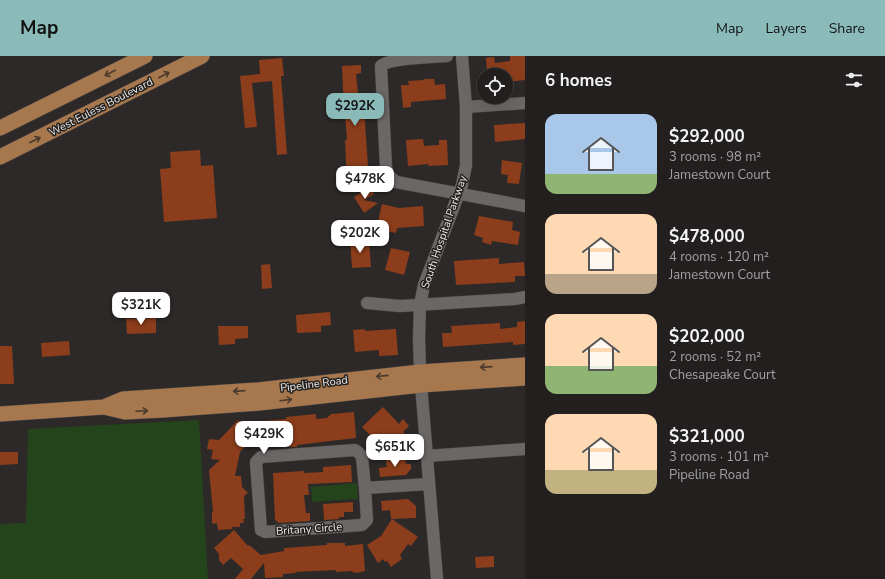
<!DOCTYPE html>
<html lang="en">
<head>
<meta charset="utf-8">
<style>
	:root { --surface:#221f1e; --page:#2a2727; --text:#f1f3f6; --muted:#a2a2a4; --line:#3f3d3c; --accent:#8bbbb9 }
	body { margin:0; font-family:"Nunito Sans",sans-serif; background:var(--page); color:var(--text); height:100vh; display:flex; flex-direction:column; font-size:15px; white-space:nowrap }
	* { box-sizing:border-box; margin:0 }
	p { font-size:13px; color:var(--muted) }
	.icon { flex:none; width:22px; height:22px; fill:none; stroke:currentColor; stroke-width:2; stroke-linecap:round; stroke-linejoin:round }
	.map { position:relative; flex:1; overflow:hidden }
	.sheet { display:flex; flex-direction:column; background:var(--surface); width:360px }
	.sheet>* { flex:none }
	.fabs { position:absolute; left:477px; top:12px; display:grid; gap:8px }
	.fabs a { display:grid; place-items:center; width:36px; height:36px; border-radius:50%; background:var(--surface); box-shadow:0 4px 16px #0002,0 0 0 1px var(--line); font-size:20px }
	.price { position:absolute; translate:-50% -34px; padding:0 9px; border-radius:8px; background:#fff; color:#222; font-size:13px; line-height:26px; filter:drop-shadow(0 1px 2px #0008) }
	.price::after { content:''; position:absolute; left:50%; top:24px; width:12px; height:9px; margin-left:-6px; background:inherit; clip-path:polygon(0 0,100% 0,50% 100%) }
	.price.selected { background:var(--accent); color:#111 }
	ul { padding:0; list-style:none }
	li { display:flex; align-items:center; gap:12px; height:100px; padding:0 20px }
	li span { display:grid; place-items:center; flex:none; width:112px; height:80px; border-radius:12px; color:#555 }
	li>.icon { margin-inline-start:auto }
	span .icon { width:48px; height:48px; fill:#fffc; stroke-width:1 }
	li b { font-size:17px }
	h2 { display:flex; justify-content:space-between; align-items:center; height:48px; padding:0 20px; font-size:17px }
	header { display:flex; align-items:center; gap:24px; box-sizing:border-box; height:56px; padding:0 20px; background:var(--accent); color:#111 }
	header strong { font-size:19px }
	nav { display:flex; gap:22px; margin-inline-start:auto; font-size:14px }
	main { display:flex; flex:1; min-height:0 }
	.map>svg:first-child { display:block }
	.green { fill:#24441c }
	.building { fill:#8c3d1b }
	.lines { fill:none; stroke-linecap:round; stroke-linejoin:round }
	.minor-casing { stroke:#494645; stroke-width:13 }
	.major-casing { stroke:#494645; stroke-width:16 }
	.minor { stroke:#6b6766; stroke-width:12 }
	.major { stroke:#a7774e; stroke-width:15 }
	.oneway { stroke:#4b3a2c }
	.labels { text-anchor:middle; dominant-baseline:central; stroke-width:3; stroke-linejoin:round; paint-order:stroke }
	.street-label { font-size:11px; fill:#eeeceb; stroke:#23201e }
</style>
</head>
<body>
<header>
<strong>Map</strong>
<nav><a>Map</a><a>Layers</a><a>Share</a></nav>
</header>
<main>
<div class="map">
<svg width="525" height="523" viewBox="0 0 525 523">
	<rect width="100%" height="100%" fill="#2d2928"/>
	<path class="green" d="M199 364 208 523H0V468L26 467 28 373Z
		M357 427 358 443 312 446 311 431Z"/>
	<path class="building" d="M510 0H525V24L506 26V19H487L486 2 494 1 495 7 510 5Z
		M282 2 284 20H281L287 98 277 99 272 25 252 27 257 71 245 72 240 20 260 18 259 4Z
		M361 9V17L356 18 358 37H363L369 125 347 127 345 84H347L345 58H344L342 10Z
		M424 23H434L435 29 445 28 446 43 411 46V51L403 52 401 29H409L408 25 424 24Z
		M525 67V83L495 86 494 69Z
		M423 83 424 90 439 89V84H447L448 109 429 110 428 108 408 110 406 84Z
		M200 94 201 110 213 109 217 162 164 166 160 113 171 112 170 96Z
		M502 104 522 107 519 128 507 127 508 119 501 118Z
		M370 131 374 138 364 144 378 147 364 157 354 141Z
		M382 148 399 152 423 150 424 170 397 172 396 177 386 175 387 172 377 170Z
		M479 160 513 166 512 174 520 176 518 189 492 185 491 189 482 186 483 182 474 179Z
		M359 181 360 187 369 186 371 211 352 212 350 182Z
		M391 192 410 196 404 219 385 214Z
		M499 202V208L524 206 525 220H515V226L456 229 454 205Z
		M270 208 272 232 262 233 261 209Z
		M330 256 331 269 321 270V276L297 277 296 259Z
		M156 262V277L127 278 126 263Z
		M525 265V288L513 289V286L443 291 442 277H452L451 270 500 267V273L517 271V266Z
		M218 270H248V282L235 283V288L219 289Z
		M365 273V275L396 273 398 299 379 300V294L355 296 353 274Z
		M69 285 70 299 42 301 41 287Z
		M0 290H12L14 328H0Z
		M383 351 399 368 403 363 409 370 403 376 409 382 392 399 376 382 375 384 362 371Z
		M354 356 356 382 297 389V391H289V389L279 390V389L263 390 259 389 258 376 240 396 235 420H241L242 431 248 437 244 440 245 463H243L244 467H240V471H231L233 473 218 474 217 467 212 468V456H213L209 414 220 404 211 403 213 394 207 393 209 383 219 384 238 364 252 376 251 366 286 363V361L316 358V363L327 362 331 358Z
		M0 396H18V408L0 409Z
		M405 402 406 408H411V413L406 419 380 421 379 412 387 411 386 404Z
		M351 409 352 426 308 428 309 439H304L306 457H310V465L279 467 275 464 273 417 304 415V417L323 416V411Z
		M408 443 416 450V462L391 463 390 454 382 455 381 445Z
		M353 446V456H344V461H339V463L324 464 323 448Z
		M392 463 418 481 411 490 408 488 400 499 402 503 391 511 387 505 385 506 383 503 378 507 367 489 381 480Z
		M234 474 248 490 249 489 261 499 284 495V492L327 489V487H345V490L363 488 365 515 357 517 352 516V515L336 516V514L295 516 296 517 283 518V521L265 522 264 507 251 523H235L243 513 231 502 223 509 219 504V498L214 492Z
		M494 500V511L476 512 475 501Z"/>
	<g class="lines">
		<defs>
			<path id="minor" d="M447 0C434 1 389 2 381 10L386 111 388 119 396 126 525 150
				M466 51 525 47
				M367 247 400 250 515 243 525 241
				M427 400 525 393
				M365 432 362 401 359 397 355 394 261 401 256 406 261 474 265 476 362 469 367 464 365 432 429 428
				M437 523 420 316 419 282 420 249 424 229 462 129 466 109V51L462 0"/>
			<path id="major" d="M0 72 145 0
				M0 101 202 0
				M104 351 125 356 163 354 259 347 421 329 525 322
				M0 358 104 351 123 343 258 334 420 316 525 309"/>
		</defs>
		<use href="#minor" class="minor-casing"/>
		<use href="#major" class="major-casing"/>
		<use href="#minor" class="minor"/>
		<use href="#major" class="major"/>
	</g>
	<defs><path id="oneway-shaft" d="M-6 0H5M1.5-3L5.5 0L1.5 3" fill="none" stroke-width="1.6" stroke-linecap="round" stroke-linejoin="round"/></defs>
	<g class="oneway">
		<use href="#oneway-shaft" transform="translate(110 17) rotate(153)"/>
		<use href="#oneway-shaft" transform="translate(164 19) rotate(-27)"/>
		<use href="#oneway-shaft" transform="translate(35 84) rotate(-27)"/>
		<use href="#oneway-shaft" transform="translate(486 311) rotate(176)"/>
		<use href="#oneway-shaft" transform="translate(382 320) rotate(174)"/>
		<use href="#oneway-shaft" transform="translate(239 335) rotate(176)"/>
		<use href="#oneway-shaft" transform="translate(286 344) rotate(-7)"/>
		<use href="#oneway-shaft" transform="translate(142 355) rotate(-3)"/>
	</g>
	<g class="labels">
		<g class="street-label">
			<text transform="translate(101 51) rotate(-27)">West Euless Boulevard</text>
			<text transform="translate(444 176) rotate(-71)">South Hospital Parkway</text>
			<text transform="translate(314 328) rotate(-7)">Pipeline Road</text>
			<text transform="translate(309 473) rotate(-4)">Britany Circle</text>
		</g>
	</g>
</svg>
<div class="fabs">
<a><svg class="icon" aria-label="locate" viewBox="0 0 24 24"><circle cx="12" cy="12" r="6"/><path d="M12 2v4M12 18v4M2 12h4M18 12h4"/></svg></a>
</div>
<b class="price selected" style="left:355px;top:71px">$292K</b>
<b class="price" style="left:365px;top:144px">$478K</b>
<b class="price" style="left:360px;top:198px">$202K</b>
<b class="price" style="left:141px;top:270px">$321K</b>
<b class="price" style="left:264px;top:399px">$429K</b>
<b class="price" style="left:395px;top:412px">$651K</b>
</div>
<section class="sheet">
<h2>6 homes<svg class="icon" aria-label="filters" viewBox="0 0 24 24"><path d="M4 7h16M4 17h16"/><circle cx="9" cy="7" r="2"/><circle cx="15" cy="17" r="2"/></svg></h2>
<ul>
<li><span style="background:linear-gradient(#a9c7e8 75%,#8fb573 0)"><svg class="icon" aria-label="home" viewBox="0 0 24 24"><path d="M3 11l9-7 9 7M6 9v11h12V9"/></svg></span><div><b>$292,000</b><p>3 rooms · 98 m²</p><p>Jamestown Court</p></div></li>
<li><span style="background:linear-gradient(#ffd9b3 75%,#b9a48a 0)"><svg class="icon" aria-label="home" viewBox="0 0 24 24"><path d="M3 11l9-7 9 7M6 9v11h12V9"/></svg></span><div><b>$478,000</b><p>4 rooms · 120 m²</p><p>Jamestown Court</p></div></li>
<li><span style="background:linear-gradient(#ffd9b3 65%,#8fb573 0)"><svg class="icon" aria-label="home" viewBox="0 0 24 24"><path d="M3 11l9-7 9 7M6 9v11h12V9"/></svg></span><div><b>$202,000</b><p>2 rooms · 52 m²</p><p>Chesapeake Court</p></div></li>
<li><span style="background:linear-gradient(#ffd9b3 70%,#c2b280 0)"><svg class="icon" aria-label="home" viewBox="0 0 24 24"><path d="M3 11l9-7 9 7M6 9v11h12V9"/></svg></span><div><b>$321,000</b><p>3 rooms · 101 m²</p><p>Pipeline Road</p></div></li>
</ul>
</section>
</main>
</body>
</html>
